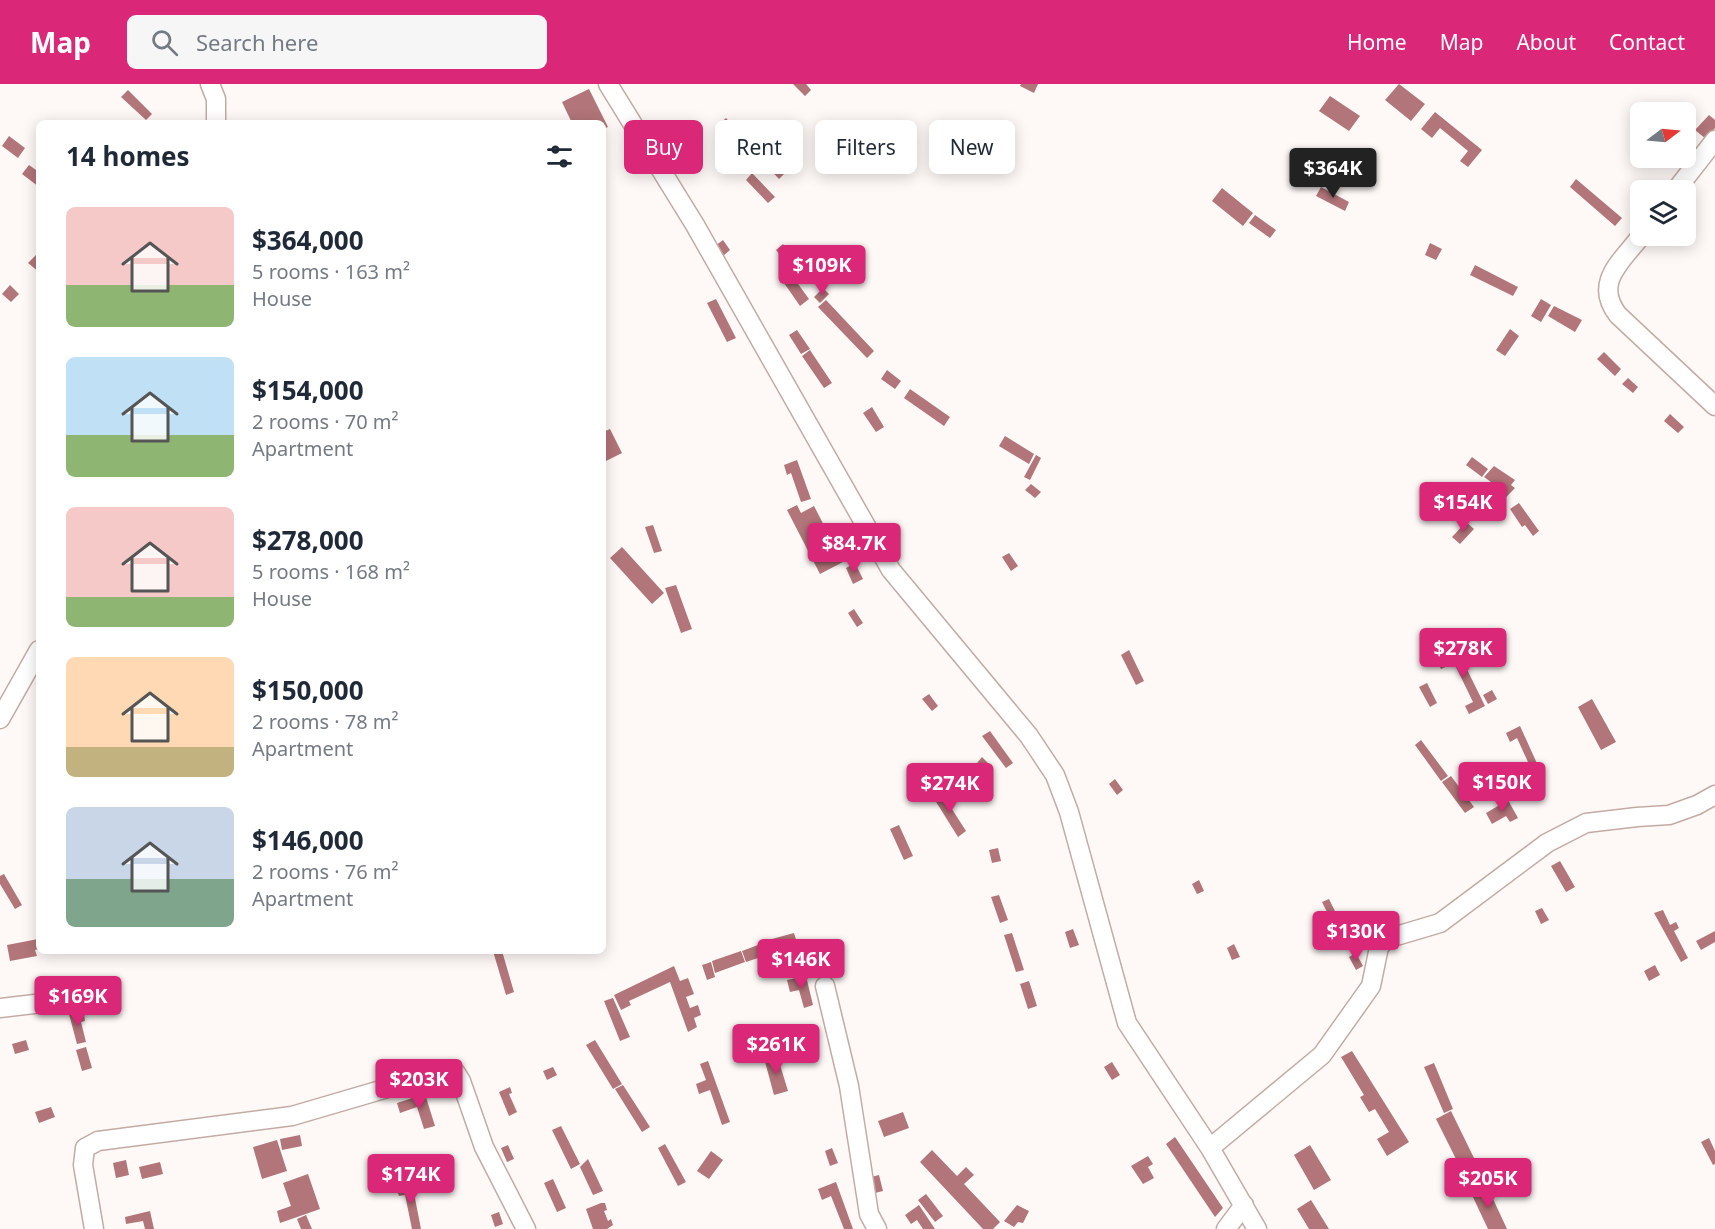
<!DOCTYPE html>
<html lang="en">
<head>
<meta charset="utf-8">
<style>
	:root { --surface:#fff; --page:#f6f6f7; --text:#1f2937; --muted:#747a83; --accent:#db2777 }
	body { margin:0; font-family:"Noto Sans",sans-serif; background:var(--page); color:var(--text); height:100vh; display:flex; flex-direction:column; font-size:22px; white-space:nowrap }
	* { box-sizing:border-box; margin:0 }
	p { font-size:20px; color:var(--muted) }
	.icon { flex:none; width:33px; height:33px; fill:none; stroke:currentColor; stroke-width:2; stroke-linecap:round; stroke-linejoin:round }
	.map { position:relative; flex:1; overflow:hidden }
	.drawer { position:absolute; left:36px; top:36px; width:570px; height:834px; display:flex; flex-direction:column; background:var(--surface); border-radius:9px; box-shadow:0 3px 15px #0003 }
	.drawer>* { flex:none }
	.guide { position:absolute; left:624px; top:36px; width:570px; height:54px; display:flex; gap:12px }
	.needle { width:39px; rotate:74deg }
	.controls { position:absolute; left:1630px; top:18px; display:grid; gap:12px }
	.controls a { display:grid; place-items:center; width:66px; height:66px; border-radius:9px; background:var(--surface); box-shadow:0 3px 15px #0003; font-size:30px }
	.price { position:absolute; translate:-50% -51px; padding:0 14px; border-radius:6px; background:var(--accent); color:#fff; font-size:20px; line-height:39px; filter:drop-shadow(0 2px 3px #0008) }
	.price::after { content:''; position:absolute; left:50%; top:36px; width:18px; height:14px; margin-left:-9px; background:inherit; clip-path:polygon(0 0,100% 0,50% 100%) }
	.price.current { background:#222; color:#fff }
	ul { padding:0; list-style:none }
	li { display:flex; align-items:center; gap:18px; height:150px; padding:0 30px }
	li span { display:grid; place-items:center; flex:none; width:168px; height:120px; border-radius:9px; color:#555 }
	li>.icon { margin-inline-start:auto }
	span .icon { width:72px; height:72px; fill:#fffc; stroke-width:1 }
	li b { font-size:26px }
	h2 { display:flex; justify-content:space-between; align-items:center; height:72px; padding:0 30px; font-size:26px }
	.chip { padding:0 21px; border-radius:9px; background:var(--surface); box-shadow:0 3px 15px #0003; font-size:21px; line-height:54px }
	.chip.current { background:var(--accent); color:#fff }
	header { display:flex; align-items:center; gap:36px; box-sizing:border-box; height:84px; padding:0 30px; background:var(--accent); color:#fff }
	header strong { font-size:28px }
	nav { display:flex; gap:33px; margin-inline-start:auto; font-size:21px }
	.search { width:420px; height:54px; background:var(--page); display:flex; align-items:center; gap:15px; box-sizing:border-box; padding:0 21px; border-radius:9px; color:var(--muted); font-size:22px }
	.map>svg:first-child { display:block }
	.building { fill:#b27579 }
	.lines { fill:none; stroke-linecap:round; stroke-linejoin:round }
	.minor-casing { stroke:#c3aba4; stroke-width:21 }
	.minor { stroke:#fff; stroke-width:18 }
</style>
</head>
<body>
<header>
<strong>Map</strong>
<div class="search"><svg class="icon" aria-label="search" viewBox="0 0 24 24"><circle cx="10" cy="10" r="6"/><path d="M15 15l6 6"/></svg>Search here</div>
<nav><a>Home</a><a>Map</a><a>About</a><a>Contact</a></nav>
</header>
<div class="map">
<svg width="1715" height="1145" viewBox="0 0 1715 1145">
	<rect width="100%" height="100%" fill="#fef9f7"/>
	<path class="building" d="M793 0H806L811 6 805 12Z
		M1021 0H1038L1034 9 1020 2Z
		M1399 0 1425 20 1411 37 1385 16Z
		M589 5 608 43 603 45V39H572L562 18Z
		M128 6 152 30 146 36 121 13Z
		M1330 12 1360 32 1349 47 1319 27Z
		M1435 28 1482 66 1468 83 1460 77 1468 67 1440 44 1432 54 1421 45Z
		M1709 31 1715 36V44L1706 55 1695 46Z
		M726 34 764 76 768 72 785 89 779 95 762 77 749 89 743 82 750 75 718 41Z
		M9 52 25 64 18 74 2 62Z
		M29 81 39 88V103L22 90Z
		M752 89 775 113 768 119 746 96Z
		M1576 95 1622 134 1615 142 1570 103Z
		M1321 103 1349 118 1345 127 1316 112Z
		M1222 104 1253 129 1243 142 1212 117Z
		M1255 131 1276 146 1270 154 1249 139Z
		M723 156 730 166 723 172 715 162Z
		M1430 159 1442 165 1436 176 1425 171Z
		M783 160 803 185 796 191 776 166Z
		M36 171 39 174V188L28 179Z
		M1475 181 1518 203 1513 212 1470 191Z
		M793 193 809 215 800 222 784 199Z
		M10 201 19 210 11 218 2 210Z
		M823 204 829 210 820 219 814 213Z
		M716 215 736 254 727 258 707 219Z
		M1541 215 1551 221 1541 238 1531 232Z
		M826 216 874 267 867 274 818 223Z
		M1554 222 1582 236 1575 248 1548 232Z
		M1510 245 1519 252 1505 272 1496 266Z
		M797 246 810 265 801 270 789 251Z
		M810 266 832 299 824 304 802 272Z
		M1604 268 1621 285 1615 292 1597 275Z
		M887 286 901 297 895 305 881 295Z
		M1628 294 1638 303 1633 309 1622 300Z
		M910 305 950 333 944 342 904 314Z
		M872 323 884 343 876 348 863 329Z
		M1670 330 1684 343 1678 349 1664 337Z
		M610 345 622 369 604 378 603 348Z
		M1005 352 1034 370 1029 380 999 362Z
		M1036 371 1041 374 1030 396 1024 393Z
		M1472 373 1488 385 1482 393 1466 381Z
		M797 376 811 415 801 418 791 389 787 391 784 381Z
		M1494 382 1515 396 1511 401 1515 404 1486 434 1480 428 1492 415 1490 413 1498 403 1484 393Z
		M1031 400 1041 408 1035 414 1025 406Z
		M1519 419 1539 447 1533 452 1525 441 1522 443 1510 425Z
		M797 421 801 429 814 422 843 478 820 490 787 426Z
		M1466 438 1474 445 1460 460 1452 453Z
		M653 441 662 467 654 469 645 443Z
		M622 463 664 509 652 520 610 474Z
		M1009 469 1018 482 1011 487 1002 473Z
		M855 479 863 495 853 500 846 484Z
		M676 501 692 545 681 549 665 504Z
		M854 525 863 539 857 543 848 529Z
		M1457 565 1485 622 1469 630 1465 622 1473 618 1454 579 1441 585 1436 575Z
		M1129 566 1144 597 1136 601 1121 571Z
		M1427 599 1437 619 1430 623 1419 603Z
		M1492 606 1497 615 1488 620 1483 611Z
		M929 610 938 622 932 627 922 615Z
		M1592 615 1616 658 1601 666 1578 623Z
		M1520 642 1540 686 1533 689 1517 654 1510 658 1506 649Z
		M990 647 1013 679 1006 684 982 652Z
		M1421 656 1448 692 1441 697 1415 661Z
		M982 673 992 683 986 689 977 679Z
		M1451 692 1474 723 1465 729 1442 698Z
		M1115 695 1123 706 1117 711 1109 700Z
		M941 708 966 747 958 753 933 713Z
		M1508 716 1518 734 1510 738 1506 732 1492 740 1486 729Z
		M899 741 913 772 904 776 890 745Z
		M998 764 1001 777 992 779 989 766Z
		M1560 777 1575 803 1566 808 1551 782Z
		M4 790 22 821 15 825 0 800V792Z
		M1199 796 1204 807 1197 810 1192 800Z
		M999 811 1008 836 1000 839 991 813Z
		M1329 815 1336 829 1329 832 1322 818Z
		M1542 824 1549 836 1541 840 1535 827Z
		M1663 826 1670 841 1676 838 1679 844 1674 847 1688 874 1681 878 1654 829Z
		M1073 845 1079 861 1070 864 1065 848Z
		M1715 847V858L1701 866 1696 857Z
		M794 849 803 878 793 881 790 872 778 876 776 868 746 878 742 867 771 856 775 865 772 855Z
		M1012 849 1024 886 1016 888 1004 851Z
		M38 855 39 865 35 866 37 872 10 877 7 861Z
		M1234 860 1240 873 1232 876 1227 864Z
		M493 867H502L514 908 506 911Z
		M741 867 745 878 715 889 712 877Z
		M1356 869 1363 882 1356 886 1349 873Z
		M711 878 715 893 707 896 702 881Z
		M1655 881 1660 891 1649 897 1644 887Z
		M674 882 680 897 688 894 694 910 686 913 690 924 698 921 701 931 694 934 697 943 688 948 670 898 629 917 631 921 621 926 614 911Z
		M806 892 813 921 804 924 799 906 790 908 787 896Z
		M1029 897 1037 922 1028 925 1020 900Z
		M613 914 630 953 620 957 604 917Z
		M78 928 79 932 84 931 85 937 81 938 86 958 77 960 69 930Z
		M26 956 29 966 15 970 12 960Z
		M595 956 622 1000 613 1005 586 961Z
		M86 963 92 984 82 987 76 966Z
		M1352 967 1409 1058 1387 1072 1377 1055 1389 1048 1375 1025 1369 1028 1360 1013 1364 1011 1341 973Z
		M777 971 788 1007 774 1011 764 974Z
		M708 977 730 1038 722 1041 710 1006 699 1010 696 1000 706 996 700 980Z
		M1112 978 1120 991 1112 996 1104 983Z
		M1434 979 1453 1025 1444 1029 1424 983Z
		M553 983 557 991 547 996 543 987Z
		M623 1001 650 1043 642 1048 615 1005Z
		M510 1003 512 1009 509 1010 517 1028 509 1032 499 1008Z
		M425 1010 435 1042 424 1045 417 1023 400 1029 397 1019Z
		M51 1023 55 1033 39 1039 35 1028Z
		M1451 1027 1474 1074 1459 1081 1436 1035Z
		M903 1028 909 1044 884 1053 878 1037Z
		M561 1042 580 1080 571 1085 552 1046Z
		M300 1051 302 1062 282 1066 280 1055Z
		M1175 1053 1223 1124 1215 1133 1166 1060Z
		M1709 1054 1715 1067V1080L1713 1081 1701 1058Z
		M277 1056 287 1087 262 1095 253 1063Z
		M665 1060 686 1098 678 1102 658 1064Z
		M508 1061 514 1075 507 1078 501 1064Z
		M1310 1061 1331 1096 1314 1106 1294 1071Z
		M832 1064 838 1079 830 1082 825 1067Z
		M932 1066 957 1092 966 1083 974 1091 964 1100 1000 1138 993 1145H983L920 1078Z
		M711 1067 723 1076 709 1095 697 1087Z
		M1148 1072 1153 1080 1148 1083 1154 1094 1143 1100 1131 1082Z
		M588 1075 603 1107 593 1111 580 1083Z
		M126 1076 129 1091 116 1094 113 1079Z
		M160 1078 163 1090 142 1095 139 1083Z
		M308 1090 320 1125 280 1139 277 1127 291 1122 283 1099Z
		M879 1091 883 1107 875 1109 871 1093Z
		M553 1095 566 1124 557 1128 544 1099Z
		M836 1098 853 1145H844L831 1112 822 1116 818 1105Z
		M412 1099 421 1145H412L405 1111 399 1112 396 1104Z
		M1487 1102 1507 1145H1488L1471 1109Z
		M926 1110 943 1132 935 1138 918 1116Z
		M1311 1116 1329 1145H1309L1297 1125Z
		M601 1119H605L607 1126 604 1127 608 1137 611 1135 613 1141 607 1145H593L586 1125Z
		M919 1121 935 1145H923L917 1136 911 1140 905 1131Z
		M1017 1121 1029 1127 1023 1139 1018 1138 1014 1143 1004 1137Z
		M150 1127 154 1145H145L143 1137 126 1140 125 1133Z
		M499 1128 503 1140 495 1143 491 1131Z
		M306 1131 312 1145H301L297 1135Z"/>
	<g class="lines">
		<defs>
			<path id="minor" d="M210 0 216 15V39
				M608 0 695 141 891 486 1029 652 1055 691 1069 728 1127 939 1210 1064 1257 1145
				M1676 106 1715 56
				M1641 152C1621 178 1593 199 1618 231L1715 322
				M0 635 39 566
				M825 902 849 1002 869 1130 877 1145
				M0 924 94 913
				M1210 1064 1322 971 1371 902 1379 863 1386 855 1440 839 1547 759 1586 739 1637 733 1669 731 1697 721 1715 711
				M94 1145 83 1081 85 1064 98 1057 292 1032 449 986 456 989 461 997 484 1063 526 1145
				M1226 1145 1244 1121"/>
		</defs>
		<use href="#minor" class="minor-casing"/>
		<use href="#minor" class="minor"/>
	</g>
</svg>
<div class="controls">
<a><svg class="needle" viewBox="-14 -14 28 28"><path d="M0-13l5 13h-10z" fill="#e53935"/><path d="M0 13l5-13h-10z" fill="#747a83"/></svg></a>
<a><svg class="icon" aria-label="layers" viewBox="0 0 24 24"><path d="M12 4l9 5-9 5-9-5zM3 14l9 5 9-5"/></svg></a>
</div>
<b class="price current" style="left:1333px;top:115px">$364K</b>
<b class="price" style="left:822px;top:212px">$109K</b>
<b class="price" style="left:1463px;top:449px">$154K</b>
<b class="price" style="left:854px;top:490px">$84.7K</b>
<b class="price" style="left:1463px;top:595px">$278K</b>
<b class="price" style="left:1502px;top:729px">$150K</b>
<b class="price" style="left:950px;top:730px">$274K</b>
<b class="price" style="left:1356px;top:878px">$130K</b>
<b class="price" style="left:801px;top:906px">$146K</b>
<b class="price" style="left:78px;top:943px">$169K</b>
<b class="price" style="left:776px;top:991px">$261K</b>
<b class="price" style="left:419px;top:1026px">$203K</b>
<b class="price" style="left:411px;top:1121px">$174K</b>
<b class="price" style="left:1488px;top:1125px">$205K</b>
<div class="guide">
<a class="chip current">Buy</a>
<a class="chip">Rent</a>
<a class="chip">Filters</a>
<a class="chip">New</a>
</div>
<section class="drawer">
<h2>14 homes<svg class="icon" aria-label="filters" viewBox="0 0 24 24"><path d="M4 7h16M4 17h16"/><circle cx="9" cy="7" r="2"/><circle cx="15" cy="17" r="2"/></svg></h2>
<ul>
<li><span style="background:linear-gradient(#f6c9c9 65%,#8fb573 0)"><svg class="icon" aria-label="home" viewBox="0 0 24 24"><path d="M3 11l9-7 9 7M6 9v11h12V9"/></svg></span><div><b>$364,000</b><p>5 rooms · 163 m²</p><p>House</p></div></li>
<li><span style="background:linear-gradient(#bfe0f5 65%,#8fb573 0)"><svg class="icon" aria-label="home" viewBox="0 0 24 24"><path d="M3 11l9-7 9 7M6 9v11h12V9"/></svg></span><div><b>$154,000</b><p>2 rooms · 70 m²</p><p>Apartment</p></div></li>
<li><span style="background:linear-gradient(#f6c9c9 75%,#8fb573 0)"><svg class="icon" aria-label="home" viewBox="0 0 24 24"><path d="M3 11l9-7 9 7M6 9v11h12V9"/></svg></span><div><b>$278,000</b><p>5 rooms · 168 m²</p><p>House</p></div></li>
<li><span style="background:linear-gradient(#ffd9b3 75%,#c2b280 0)"><svg class="icon" aria-label="home" viewBox="0 0 24 24"><path d="M3 11l9-7 9 7M6 9v11h12V9"/></svg></span><div><b>$150,000</b><p>2 rooms · 78 m²</p><p>Apartment</p></div></li>
<li><span style="background:linear-gradient(#c9d6e8 60%,#7fa58c 0)"><svg class="icon" aria-label="home" viewBox="0 0 24 24"><path d="M3 11l9-7 9 7M6 9v11h12V9"/></svg></span><div><b>$146,000</b><p>2 rooms · 76 m²</p><p>Apartment</p></div></li>
</ul>
</section>
</div>
</body>
</html>
